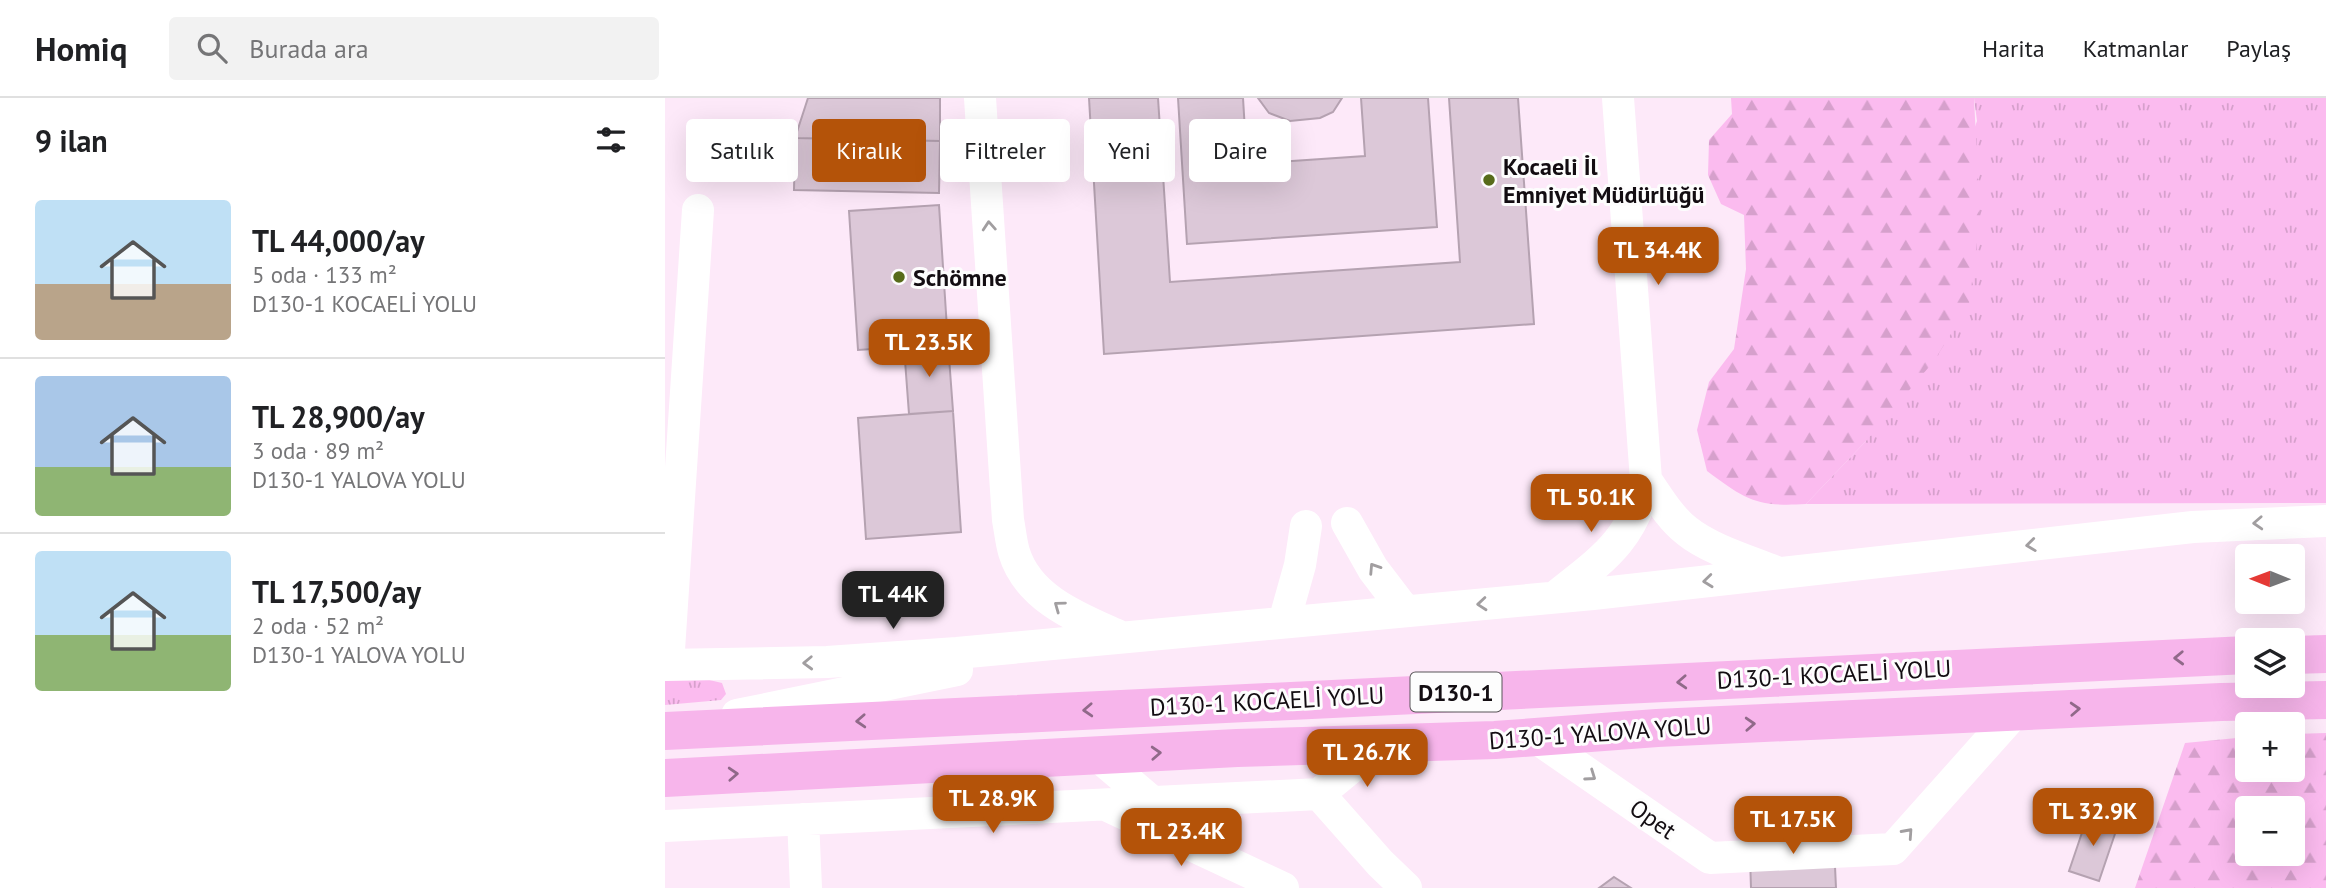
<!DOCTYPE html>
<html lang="tr">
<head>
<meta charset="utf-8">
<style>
	:root { --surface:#fff; --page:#f2f2f2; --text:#202124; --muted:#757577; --line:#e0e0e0; --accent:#b45309 }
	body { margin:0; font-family:"PT Sans",sans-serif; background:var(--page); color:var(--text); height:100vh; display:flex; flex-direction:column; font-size:26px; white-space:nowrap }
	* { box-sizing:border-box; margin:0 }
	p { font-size:23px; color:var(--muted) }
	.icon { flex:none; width:38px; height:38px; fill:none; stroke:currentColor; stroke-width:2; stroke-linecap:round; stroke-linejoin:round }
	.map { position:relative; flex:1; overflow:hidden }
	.drawer { display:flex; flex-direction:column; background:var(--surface); width:665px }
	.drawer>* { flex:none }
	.top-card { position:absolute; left:21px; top:21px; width:665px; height:63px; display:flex; gap:14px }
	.needle { width:46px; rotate:271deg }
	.buttons { position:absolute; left:1570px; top:446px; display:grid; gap:14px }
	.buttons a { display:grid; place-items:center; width:70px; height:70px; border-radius:7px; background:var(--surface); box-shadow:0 7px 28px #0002; font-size:35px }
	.price { position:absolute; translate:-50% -60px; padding:0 16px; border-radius:14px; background:var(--accent); color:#fff; font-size:23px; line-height:46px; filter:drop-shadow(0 2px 4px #0008) }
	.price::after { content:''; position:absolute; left:50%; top:42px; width:21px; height:16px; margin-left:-10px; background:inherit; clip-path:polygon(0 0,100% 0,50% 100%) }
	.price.active { background:#222; color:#fff }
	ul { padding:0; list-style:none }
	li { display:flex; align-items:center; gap:21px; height:175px; padding:0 35px }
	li+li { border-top:2px solid var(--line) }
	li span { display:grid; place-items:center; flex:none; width:196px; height:140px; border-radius:7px; color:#555 }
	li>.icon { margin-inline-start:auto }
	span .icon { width:84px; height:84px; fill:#fffc; stroke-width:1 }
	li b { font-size:30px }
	h2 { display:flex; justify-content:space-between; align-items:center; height:84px; padding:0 35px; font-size:30px }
	.tag { padding:0 24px; border-radius:7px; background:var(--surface); box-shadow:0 7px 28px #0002; font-size:24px; line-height:63px }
	.tag.active { background:var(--accent); color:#fff }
	header { display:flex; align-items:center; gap:42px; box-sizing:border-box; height:98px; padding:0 35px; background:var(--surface); border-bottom:2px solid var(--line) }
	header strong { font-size:33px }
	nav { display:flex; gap:38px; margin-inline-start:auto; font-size:24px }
	.search { width:490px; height:63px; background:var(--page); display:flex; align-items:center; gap:18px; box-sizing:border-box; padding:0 24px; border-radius:7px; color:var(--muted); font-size:26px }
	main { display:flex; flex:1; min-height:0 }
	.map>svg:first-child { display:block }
	.grass { fill:url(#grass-tufts) }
	.forest { fill:url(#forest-firs); fill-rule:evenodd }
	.building { fill:#dcc8d8; stroke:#b5a2b1; stroke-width:2 }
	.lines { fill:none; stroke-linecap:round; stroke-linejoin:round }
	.minor { stroke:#fff; stroke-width:32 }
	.highway { stroke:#f7b5eb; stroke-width:38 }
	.oneway { stroke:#a19ea0 }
	.oneway2 { stroke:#906989 }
	.poi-dot { fill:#576b1a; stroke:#fdfdfd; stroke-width:2.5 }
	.labels { text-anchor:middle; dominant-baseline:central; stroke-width:6; stroke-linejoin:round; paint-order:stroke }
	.shield { fill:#fdfdfd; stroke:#595558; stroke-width:2 }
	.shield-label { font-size:23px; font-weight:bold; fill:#130d12 }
	.poi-label { font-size:24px; font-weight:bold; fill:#130d12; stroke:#fdfdfd; text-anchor:start }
	.street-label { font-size:24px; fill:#130d12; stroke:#fdfdfd }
</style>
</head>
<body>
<header>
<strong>Homiq</strong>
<div class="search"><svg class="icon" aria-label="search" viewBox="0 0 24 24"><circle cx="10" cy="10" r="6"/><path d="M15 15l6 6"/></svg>Burada ara</div>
<nav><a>Harita</a><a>Katmanlar</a><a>Paylaş</a></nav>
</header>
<main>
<section class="drawer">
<h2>9 ilan<svg class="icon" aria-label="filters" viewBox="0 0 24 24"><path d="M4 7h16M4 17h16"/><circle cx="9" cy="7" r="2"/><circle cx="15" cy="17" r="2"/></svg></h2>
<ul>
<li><span style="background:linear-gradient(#bfe0f5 60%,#b9a48a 0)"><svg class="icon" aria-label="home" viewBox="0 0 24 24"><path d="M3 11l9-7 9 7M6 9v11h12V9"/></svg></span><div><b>TL 44,000/ay</b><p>5 oda · 133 m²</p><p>D130-1 KOCAELİ YOLU</p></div></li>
<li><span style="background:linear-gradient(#a9c7e8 65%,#8fb573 0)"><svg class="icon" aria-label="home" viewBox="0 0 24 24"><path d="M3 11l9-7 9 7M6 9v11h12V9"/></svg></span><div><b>TL 28,900/ay</b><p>3 oda · 89 m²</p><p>D130-1 YALOVA YOLU</p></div></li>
<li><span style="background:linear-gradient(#bfe0f5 60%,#8fb573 0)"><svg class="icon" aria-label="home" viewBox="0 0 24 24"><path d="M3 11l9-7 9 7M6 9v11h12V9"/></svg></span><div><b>TL 17,500/ay</b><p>2 oda · 52 m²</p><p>D130-1 YALOVA YOLU</p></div></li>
</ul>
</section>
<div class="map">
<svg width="1661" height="790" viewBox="0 0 1661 790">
	<defs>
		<pattern id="grass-tufts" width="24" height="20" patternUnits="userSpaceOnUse" patternTransform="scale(1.75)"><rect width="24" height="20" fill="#fbbbef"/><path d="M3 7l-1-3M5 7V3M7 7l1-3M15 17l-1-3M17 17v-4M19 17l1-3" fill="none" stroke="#d6a0cc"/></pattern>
		<pattern id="forest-firs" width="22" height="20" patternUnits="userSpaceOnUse" patternTransform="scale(1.75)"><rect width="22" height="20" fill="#fbbbef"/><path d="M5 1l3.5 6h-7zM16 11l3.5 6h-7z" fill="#d6a0cc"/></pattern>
	</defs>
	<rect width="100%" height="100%" fill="#fde9f9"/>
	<path class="grass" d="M1309 0H1661V405L1141 406 1201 343 1312 23Z
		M36 580 57 585 61 596 56 602 0 607V582Z"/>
	<path class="forest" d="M1066 0H1309L1315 120 1304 207 1269 263 1201 343 1141 406C1091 409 1081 402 1042 373L1032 332 1044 284 1069 251 1081 171 1079 117 1056 106 1043 77 1044 42 1067 16Z
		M1661 635V790H1470L1520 645 1582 639V672H1628V636ZM1582 710H1628V756H1582Z"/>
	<path class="building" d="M143 0H275V43L130 40Z
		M424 0H493L505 184 795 164 784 0H853L869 226 439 256Z
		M513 0H578L582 66 700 58 696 0H763L772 129 522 146Z
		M593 0H677L668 14 655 20 625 23 604 15Z
		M130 40 275 43 274 95 129 92Z
		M274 107 283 246 193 252 184 113Z
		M283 246 288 313 244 316 239 249Z
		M288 313 296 434 201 441 193 320Z
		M1423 717 1453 727 1434 783 1404 773Z
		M1168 725 1171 790H1086L1084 728Z
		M949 779 966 790H934Z"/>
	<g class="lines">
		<path class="minor" d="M315 0 343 422C345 432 346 444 349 454 363 501 414 520 454 538
			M981 382C993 399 1005 420 1022 433 1044 451 1084 463 1111 474
			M682 425 708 471 740 513
			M890 499C936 462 968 443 981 382L953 0
			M619 524 635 467 641 428
			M0 567 162 564 292 555 928 496 1528 429 1661 423
			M3 567 33 112
			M72 617 292 572
			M870 639 1045 760 1228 751 1351 613
			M433 658 486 703
			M654 696 715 765 741 790
			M443 708 618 790
			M138 721 141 790
			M0 728 654 696 716 645"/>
		<path class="highway" d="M1628 557 1661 556
			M0 633 1582 557
			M0 680 572 650 830 642 992 630 1556 604 1661 602"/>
	</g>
	<defs><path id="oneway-chevron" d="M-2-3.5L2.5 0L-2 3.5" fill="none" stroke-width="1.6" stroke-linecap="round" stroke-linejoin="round" transform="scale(1.75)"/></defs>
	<g class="oneway">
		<use href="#oneway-chevron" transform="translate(324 128) rotate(-94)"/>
		<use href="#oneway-chevron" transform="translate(1593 425) rotate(177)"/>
		<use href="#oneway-chevron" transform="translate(1366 447) rotate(173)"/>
		<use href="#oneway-chevron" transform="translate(709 470) rotate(-123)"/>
		<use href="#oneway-chevron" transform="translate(1043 483) rotate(174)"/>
		<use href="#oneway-chevron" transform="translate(817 506) rotate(175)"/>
		<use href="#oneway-chevron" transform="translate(394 508) rotate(-144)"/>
		<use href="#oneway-chevron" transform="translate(143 565) rotate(178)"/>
		<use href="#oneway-chevron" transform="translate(926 678) rotate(35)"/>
		<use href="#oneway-chevron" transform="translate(1243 735) rotate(-48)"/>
	</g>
	<g class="oneway2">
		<use href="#oneway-chevron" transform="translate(1514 560) rotate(178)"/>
		<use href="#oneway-chevron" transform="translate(1017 584) rotate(177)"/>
		<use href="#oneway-chevron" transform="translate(1410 611) rotate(-3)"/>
		<use href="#oneway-chevron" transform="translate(423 612) rotate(177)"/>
		<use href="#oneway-chevron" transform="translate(196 623) rotate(177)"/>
		<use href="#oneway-chevron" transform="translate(1085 626) rotate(-3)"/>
		<use href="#oneway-chevron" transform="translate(491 655) rotate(-3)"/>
		<use href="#oneway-chevron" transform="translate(68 676) rotate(-3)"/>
	</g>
	<g class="poi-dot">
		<circle cx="824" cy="82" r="7"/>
		<circle cx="234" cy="179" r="7"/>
	</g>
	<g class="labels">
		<rect class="shield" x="745.5" y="574.5" width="91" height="39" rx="5"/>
		<g class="shield-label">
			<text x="791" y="594">D130-1</text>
		</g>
		<g class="poi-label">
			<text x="838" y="68">Kocaeli İl<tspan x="838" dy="28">Emniyet Müdürlüğü</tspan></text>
			<text x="248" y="179">Schömne</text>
		</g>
		<g class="street-label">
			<text transform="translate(1169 576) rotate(-3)">D130-1 KOCAELİ YOLU</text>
			<text transform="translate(602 603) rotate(-3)">D130-1 KOCAELİ YOLU</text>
			<text transform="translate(935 635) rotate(-4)">D130-1 YALOVA YOLU</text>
			<text transform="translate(988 721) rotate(35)">Opet</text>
		</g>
	</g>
</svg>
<div class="buttons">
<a><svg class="needle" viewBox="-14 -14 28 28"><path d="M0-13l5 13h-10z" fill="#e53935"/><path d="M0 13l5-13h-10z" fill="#757577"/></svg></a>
<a><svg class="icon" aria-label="layers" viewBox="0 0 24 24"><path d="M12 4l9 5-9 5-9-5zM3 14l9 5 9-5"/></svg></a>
<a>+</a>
<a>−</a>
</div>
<b class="price" style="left:993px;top:189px">TL 34.4K</b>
<b class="price" style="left:264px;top:281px">TL 23.5K</b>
<b class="price" style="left:926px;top:436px">TL 50.1K</b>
<b class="price active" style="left:228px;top:533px">TL 44K</b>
<b class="price" style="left:702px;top:691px">TL 26.7K</b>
<b class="price" style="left:328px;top:737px">TL 28.9K</b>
<b class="price" style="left:1428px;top:750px">TL 32.9K</b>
<b class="price" style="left:1128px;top:758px">TL 17.5K</b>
<b class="price" style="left:516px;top:770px">TL 23.4K</b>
<div class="top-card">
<a class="tag">Satılık</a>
<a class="tag active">Kiralık</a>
<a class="tag">Filtreler</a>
<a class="tag">Yeni</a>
<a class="tag">Daire</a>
</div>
</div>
</main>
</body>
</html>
